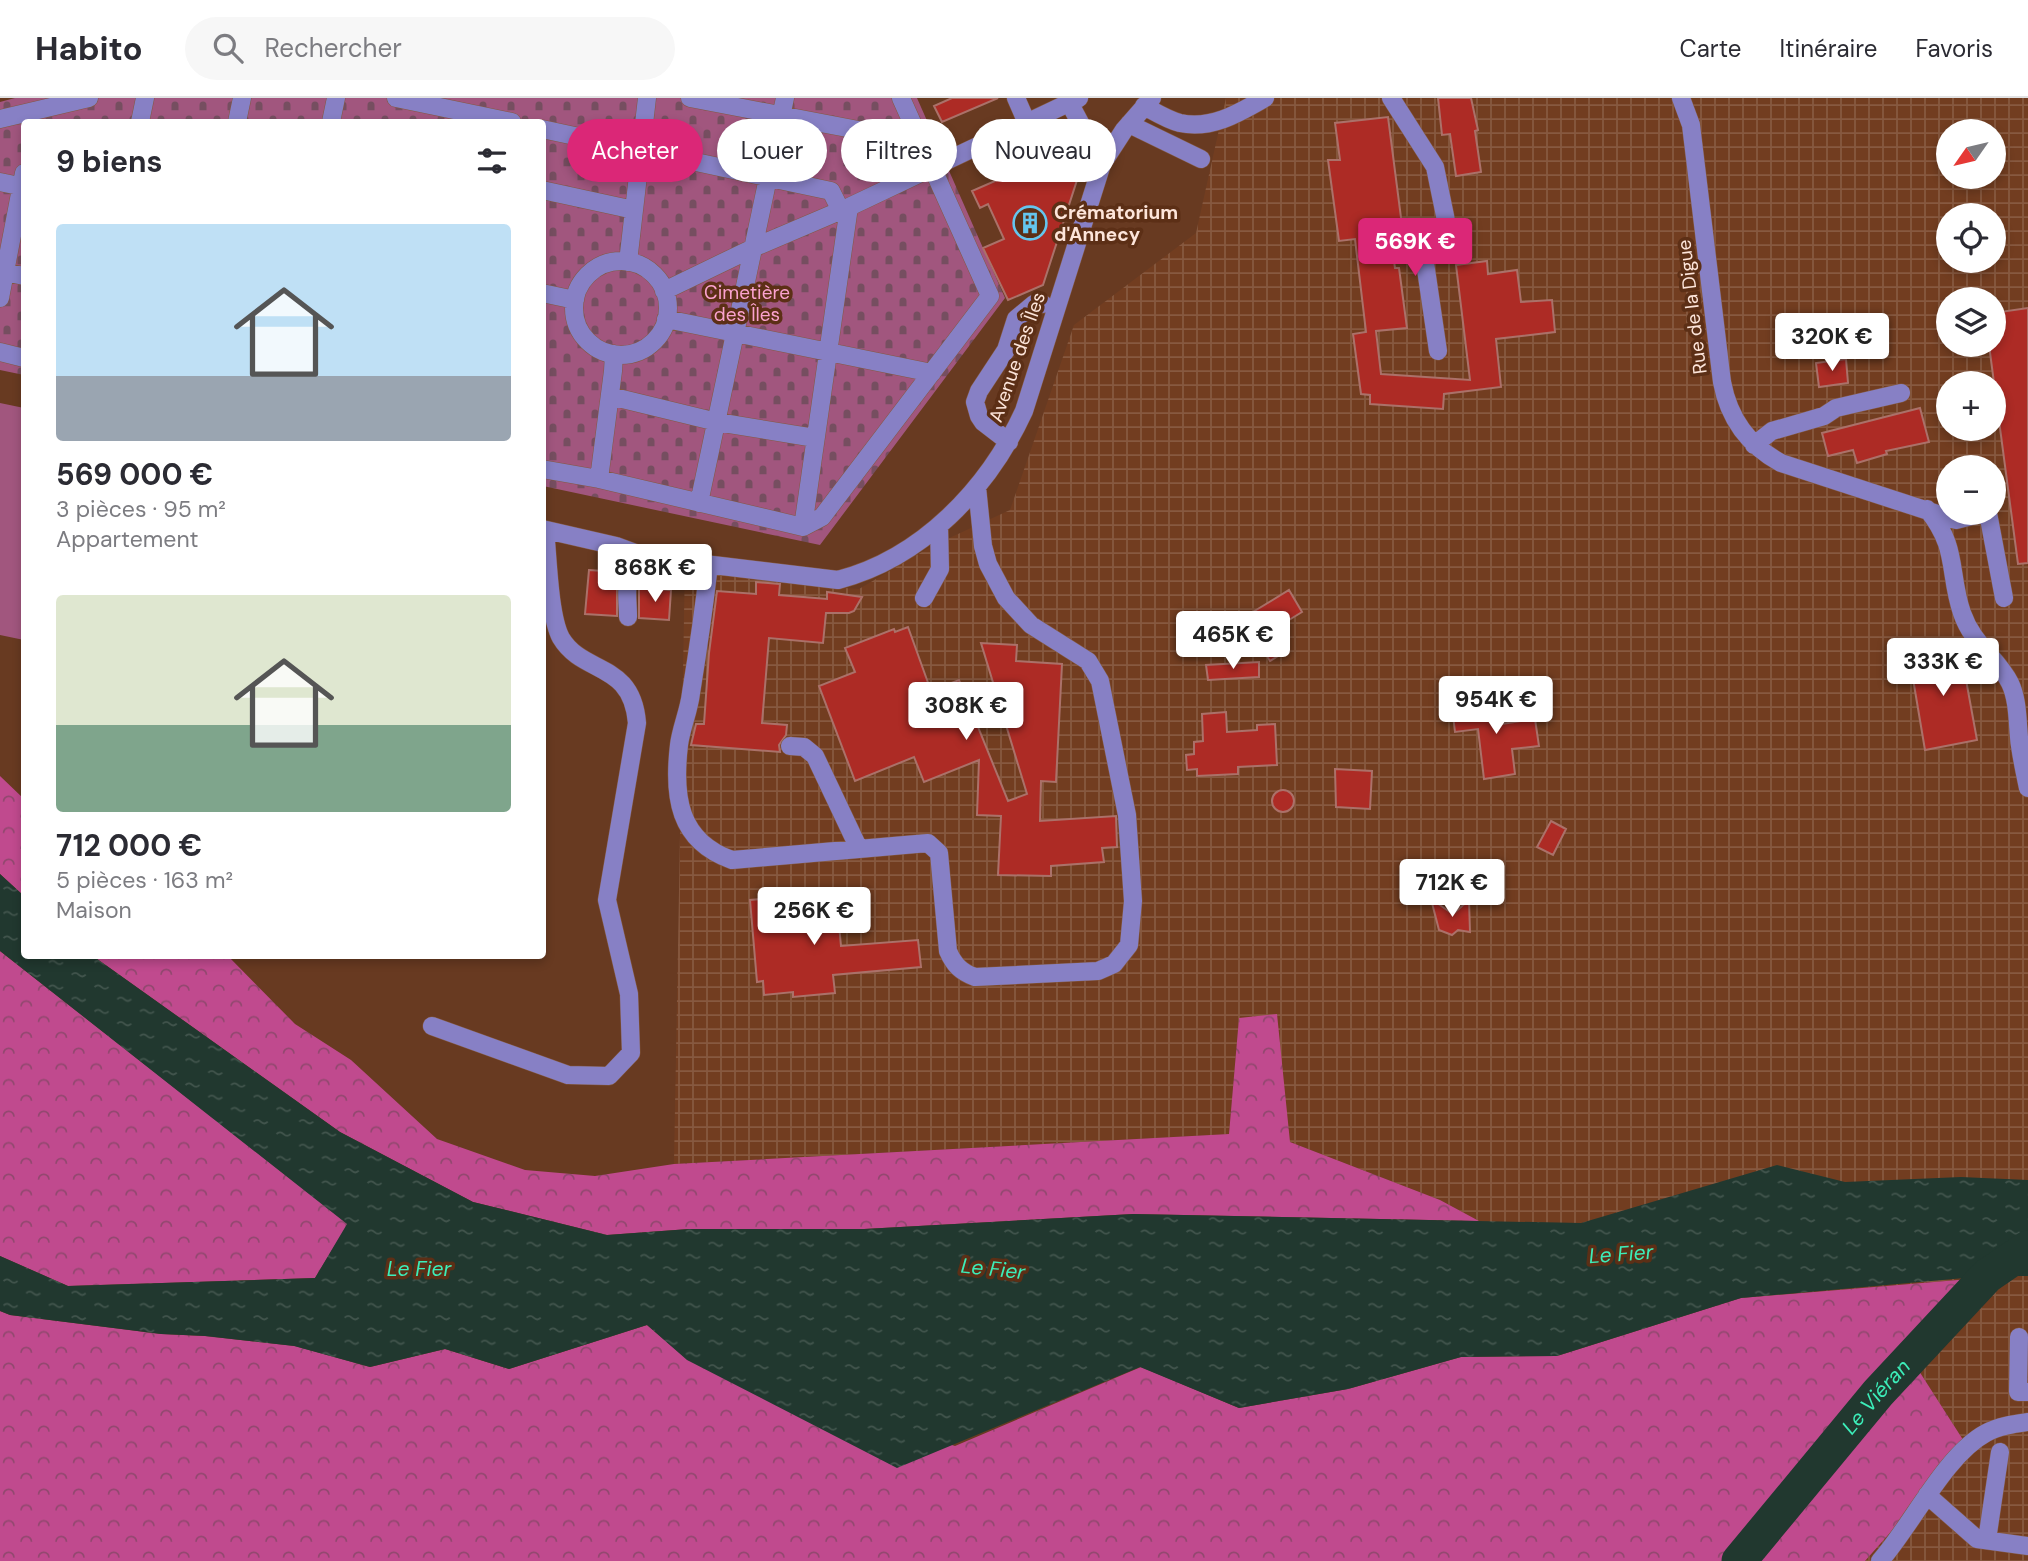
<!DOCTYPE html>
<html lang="fr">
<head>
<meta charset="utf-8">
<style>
	:root { --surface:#fff; --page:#f7f7f7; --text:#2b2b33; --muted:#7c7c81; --line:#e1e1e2; --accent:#db2777 }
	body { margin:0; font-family:"DM Sans",sans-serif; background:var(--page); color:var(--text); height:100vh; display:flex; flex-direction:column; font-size:26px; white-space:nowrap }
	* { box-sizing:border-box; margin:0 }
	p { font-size:23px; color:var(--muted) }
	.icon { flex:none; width:38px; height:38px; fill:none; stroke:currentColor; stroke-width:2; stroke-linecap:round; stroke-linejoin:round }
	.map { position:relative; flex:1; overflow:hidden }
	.side { position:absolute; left:21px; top:21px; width:525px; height:840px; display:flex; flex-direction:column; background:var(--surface); border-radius:7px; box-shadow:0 4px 10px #0003 }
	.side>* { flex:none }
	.guide { position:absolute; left:567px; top:21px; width:665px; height:63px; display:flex; gap:14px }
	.needle { width:46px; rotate:236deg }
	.tools { position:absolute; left:1936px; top:21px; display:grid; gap:14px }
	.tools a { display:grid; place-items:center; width:70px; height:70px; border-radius:50%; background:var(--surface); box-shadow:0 4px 10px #0003; font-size:35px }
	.price { position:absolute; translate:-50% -60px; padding:0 16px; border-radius:7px; background:#fff; color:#222; font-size:23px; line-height:46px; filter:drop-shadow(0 2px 4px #0008) }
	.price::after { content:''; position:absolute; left:50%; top:42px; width:21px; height:16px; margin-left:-10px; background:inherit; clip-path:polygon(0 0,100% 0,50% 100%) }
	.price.on { background:var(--accent); color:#fff }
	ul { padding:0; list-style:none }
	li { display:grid; align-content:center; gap:14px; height:371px; padding:0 35px }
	li span { display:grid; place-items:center; height:217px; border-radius:7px; color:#555 }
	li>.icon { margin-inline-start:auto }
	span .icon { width:126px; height:126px; fill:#fffc; stroke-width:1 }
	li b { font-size:30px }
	h2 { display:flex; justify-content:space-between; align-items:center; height:84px; padding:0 35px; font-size:30px }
	.pill { padding:0 24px; border-radius:32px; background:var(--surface); box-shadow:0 4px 10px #0003; font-size:24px; line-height:63px }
	.pill.on { background:var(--accent); color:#fff }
	header { display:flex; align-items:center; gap:42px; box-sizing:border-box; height:98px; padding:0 35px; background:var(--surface); border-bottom:2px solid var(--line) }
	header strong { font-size:33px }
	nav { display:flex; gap:38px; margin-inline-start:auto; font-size:24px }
	.search { width:490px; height:63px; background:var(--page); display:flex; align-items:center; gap:18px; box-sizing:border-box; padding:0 24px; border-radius:38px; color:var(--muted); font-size:26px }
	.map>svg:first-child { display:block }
	.industrial { fill:url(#industrial-grid); fill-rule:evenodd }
	.forest { fill:url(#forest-crowns) }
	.cemetery { fill:url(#cemetery-stones) }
	.park { fill:#a1567e }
	.water { fill:url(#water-ripples) }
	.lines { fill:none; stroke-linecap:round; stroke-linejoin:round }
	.river { stroke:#21382f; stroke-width:35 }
	.building { fill:#ad2b25; stroke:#ab7169; stroke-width:2 }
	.minor-casing { stroke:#835942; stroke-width:19 }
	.minor { stroke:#8780c5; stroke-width:18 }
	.labels { text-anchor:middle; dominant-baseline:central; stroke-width:7; stroke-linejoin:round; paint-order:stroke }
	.poi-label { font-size:19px; font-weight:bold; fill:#fde5da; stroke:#5c2f16; text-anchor:start }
	.park-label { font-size:19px; fill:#faa2cf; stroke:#5c2f16 }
	.street-label { font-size:19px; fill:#fde5da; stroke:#5c2f16 }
	.water-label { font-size:21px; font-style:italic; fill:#3cedb9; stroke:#5c2f16 }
</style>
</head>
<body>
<header>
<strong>Habito</strong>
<div class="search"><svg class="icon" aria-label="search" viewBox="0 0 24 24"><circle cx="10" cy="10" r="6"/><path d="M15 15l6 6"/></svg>Rechercher</div>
<nav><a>Carte</a><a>Itinéraire</a><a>Favoris</a></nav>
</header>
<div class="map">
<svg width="2028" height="1463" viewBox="0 0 2028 1463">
	<defs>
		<pattern id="industrial-grid" width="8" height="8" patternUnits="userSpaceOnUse" patternTransform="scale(1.75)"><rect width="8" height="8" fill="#723d20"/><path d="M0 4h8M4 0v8" fill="none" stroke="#875940"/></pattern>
		<pattern id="forest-crowns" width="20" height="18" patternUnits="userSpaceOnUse" patternTransform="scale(1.75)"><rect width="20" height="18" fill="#c04a8e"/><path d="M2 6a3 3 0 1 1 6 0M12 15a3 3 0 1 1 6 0" fill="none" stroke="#92486f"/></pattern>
		<pattern id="cemetery-stones" width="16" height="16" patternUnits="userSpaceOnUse" patternTransform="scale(1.75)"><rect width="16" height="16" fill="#a1567e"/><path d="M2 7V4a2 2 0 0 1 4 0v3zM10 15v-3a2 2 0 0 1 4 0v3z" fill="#764e60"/></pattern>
		<pattern id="water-ripples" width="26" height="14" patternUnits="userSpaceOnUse" patternTransform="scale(1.75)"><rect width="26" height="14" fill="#21382f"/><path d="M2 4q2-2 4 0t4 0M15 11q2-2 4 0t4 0" fill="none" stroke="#42554d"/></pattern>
	</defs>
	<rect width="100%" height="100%" fill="#683a21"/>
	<path class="industrial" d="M1226 0H2028V1463H1865L1967 1348 1912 1262 1981 1180 1741 1200 1479 1123 1440 1102 1290 1044 1239 920 1229 1036 674 1066 685 465 817 488 859 491 932 448 1010 412 1074 227 1196 135ZM1948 33H1993V79H1948ZM1948 117H1993V163H1948ZM1948 201H1993V247H1948ZM1948 285H1993V331H1948ZM1948 369H1993V415H1948Z"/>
	<path class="forest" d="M0 678 24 701V798L0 776Z
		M0 853 348 1126 315 1180 68 1188 0 1158Z
		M93 858H228L295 926 351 962 437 1041 525 1072 595 1078 674 1066 1229 1036 1239 920 1277 916 1290 1044 1440 1102 1479 1123 1133 1116 864 1131H689L607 1137 473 1104 340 1034Z
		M1982 1180 1912 1262 1967 1348 1865 1463H0V1213L10 1217 161 1236 205 1238 295 1248 370 1269 445 1251 509 1271 647 1227 688 1262 955 1348 1141 1269 1239 1310 1348 1291 1461 1259 1557 1258 1741 1200Z"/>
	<path class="cemetery" d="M15 0H917L1005 200 820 447 543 388 542 24H24V277L0 272V4Z"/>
	<path class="park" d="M0 305 24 310V542L0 537Z"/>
	<path class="water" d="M0 776 24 798V858H93L340 1034 473 1104 607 1137 689 1131H864L1133 1116 1581 1125 1777 1067 1845 1084 1961 1079 2028 1082V1178H1987L1741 1200 1557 1258 1461 1259 1348 1291 1239 1310 1140 1269 897 1370 687 1262 647 1227 509 1271 445 1251 370 1269 294 1248 205 1238 161 1236 10 1217 0 1213V1158L68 1188 315 1180 347 1126 0 853Z"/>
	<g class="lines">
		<path class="river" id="s1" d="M1739 1463 1878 1295 1987 1178 2028 1150"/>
	</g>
	<path class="building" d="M952 0H998L942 24 934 8Z
		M1438 0H1471L1478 32 1475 33 1481 74 1456 78 1450 36 1442 37Z
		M1388 19 1403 135 1390 136 1395 170H1399L1407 230 1376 233 1381 276 1470 282 1456 167 1487 163 1488 176 1517 172 1521 204 1552 202 1555 234 1496 241 1501 289 1444 296 1443 311 1370 306V297L1361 296 1353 236 1366 234 1355 141 1339 143 1328 62H1340L1335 25Z
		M1011 59 1017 73 1044 62 1070 65 1068 78 1078 79 1043 187 1008 202 983 150 1004 141 988 106 980 110 972 93 1002 80 996 65Z
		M2028 210V465L2018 466 1989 247H1993V215Z
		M1846 261 1848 285 1819 289 1816 265Z
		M1920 310 1929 344 1886 353 1887 356 1857 365 1853 352 1828 358 1822 335Z
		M589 472 617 474V518L585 516Z
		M756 484 780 486 779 497 827 501V494L862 499 854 513 849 515H826L823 545 769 540 762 625 787 627 786 637 779 647 780 654 691 647 696 626H704L709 555 717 493 756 496Z
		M639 490 671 492 669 522 639 520Z
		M1289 492 1302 514 1271 533 1283 555 1270 563 1243 520Z
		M908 529 931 593 959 582 1008 703 1027 696 981 545 1017 547 1016 563 1062 566 1056 684 1041 683 1040 723 1116 718 1117 749 1102 750 1104 764 1051 768V778L998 777 1001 718 977 717 979 662 924 684 914 659 855 683 819 588 855 574 845 550 894 531 895 534Z
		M1960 549 1977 642 1925 652 1909 557Z
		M1259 564V579L1208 582 1206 567Z
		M1497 604 1501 626 1535 621 1539 648 1512 651 1515 676 1484 681 1478 631 1455 634 1452 609Z
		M1226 614 1227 634 1257 632V627L1275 626 1277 667 1238 669V676L1197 678V671L1187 672 1186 657 1194 656V644L1203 643 1202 616Z
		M1335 671 1372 673 1370 711 1336 709Z
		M1272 703a11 11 0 1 1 22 0a11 11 0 1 1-22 0Z
		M1551 723 1566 731 1553 757 1537 749Z
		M836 795 841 848 918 842 921 869 833 877 835 895 793 899V894L764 897 763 883 757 884 750 802Z
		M1431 801 1453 816 1469 802 1470 834 1458 832 1452 837 1439 832Z"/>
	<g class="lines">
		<defs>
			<path id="minor" d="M396 0 512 24
				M690 0 921 44
				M1016 0 1027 25
				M1391 0 1435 69 1451 147 1423 151 1438 253
				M1681 0 1691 27 1722 284C1729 321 1748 347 1781 365L1956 422 1984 415
				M1070 6 1102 66
				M1144 8C1155 14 1168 22 1180 25 1211 32 1239 15 1265 0
				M0 21 89 0
				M140 24 145 0
				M237 24 242 0
				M331 24 336 0
				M1129 26 1201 61
				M542 31 831 93 841 113
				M0 84 24 89
				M542 92 634 112
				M574 210a47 47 0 1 1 94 0a47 47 0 1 1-94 0Z
				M628 164 647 0
				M0 173 24 178
				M664 193 753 150 849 109 1079 0
				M542 195 575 202
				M0 200 24 75
				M666 221 932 275
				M0 254 24 260
				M610 298 717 324 815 340
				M1009 344 983 324 979 318 975 304 979 293 1006 252 1016 221 1034 206H1043
				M1754 347 1772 333 1824 318 1836 310 1901 295
				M542 371 599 381 803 429 822 419 990 198 901 0
				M599 381 613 273 614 256
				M699 405 785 0
				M1927 411C1959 450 1948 474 1962 515 1973 547 1997 559 2010 585 2019 604 2017 628 2020 648 2022 662 2025 676 2028 690
				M1988 415 2004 500
				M803 429 849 109
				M542 431 616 448 646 459
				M709 467C704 510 698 552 691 595 689 613 681 630 679 647 673 698 678 743 732 762L928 745 939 755 948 853C954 867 961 874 975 879L1098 873 1114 866 1129 847 1133 803 1127 717 1100 583 1088 563 1031 527 1006 500 988 466 983 448 977 389
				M924 500 940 471 939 428
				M628 519C628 495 621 472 646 459L838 482C922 460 988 391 1024 313L1102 66 1124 32 1152 0
				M790 648 804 649 815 658 859 751
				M432 928 568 977 609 978 631 955 629 896 607 802 637 625C632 563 583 577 561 540 549 518 548 459 545 432
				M2019 1239 2018 1294H2028
				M1927 1397 1977 1441 2028 1448
				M1987 1442 2000 1354
				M1880 1463C1912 1427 1945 1357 1986 1335 1999 1328 2014 1326 2028 1324"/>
		</defs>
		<use href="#minor" class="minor-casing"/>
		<use href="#minor" class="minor"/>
	</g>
	<defs>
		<symbol id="building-ring" viewBox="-11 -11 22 22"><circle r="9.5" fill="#5c2f16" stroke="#64c5ee" stroke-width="1.5"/><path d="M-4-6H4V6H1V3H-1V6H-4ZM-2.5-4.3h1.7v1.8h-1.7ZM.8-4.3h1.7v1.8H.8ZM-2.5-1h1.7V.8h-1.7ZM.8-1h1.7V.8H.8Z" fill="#64c5ee"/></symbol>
	</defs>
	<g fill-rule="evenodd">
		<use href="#building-ring" x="1011" y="106" width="38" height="38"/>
	</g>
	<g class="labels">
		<g class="poi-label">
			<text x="1054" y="114">Crématorium<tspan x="1054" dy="22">d'Annecy</tspan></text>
		</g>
		<g class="park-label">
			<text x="747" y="194">Cimetière<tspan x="747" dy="22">des Îles</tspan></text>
		</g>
		<g class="street-label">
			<text transform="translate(1692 209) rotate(-97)">Rue de la Digue</text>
			<text transform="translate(1017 259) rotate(-71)">Avenue des Îles</text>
		</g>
		<g class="water-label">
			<text transform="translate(1621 1156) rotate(-4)">Le Fier</text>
			<text x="419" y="1171">Le Fier</text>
			<text transform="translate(993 1171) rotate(6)">Le Fier</text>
			<text stroke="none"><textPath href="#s1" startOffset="214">Le Viéran</textPath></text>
		</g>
	</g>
</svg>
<div class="tools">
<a><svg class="needle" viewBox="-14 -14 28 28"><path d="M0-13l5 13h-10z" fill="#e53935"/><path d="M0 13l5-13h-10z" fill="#7c7c81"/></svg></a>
<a><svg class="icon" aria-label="locate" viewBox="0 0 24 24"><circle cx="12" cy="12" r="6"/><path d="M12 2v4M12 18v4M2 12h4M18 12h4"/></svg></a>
<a><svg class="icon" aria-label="layers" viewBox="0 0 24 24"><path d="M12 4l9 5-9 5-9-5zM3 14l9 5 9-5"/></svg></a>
<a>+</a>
<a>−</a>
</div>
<b class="price on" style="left:1415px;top:180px">569K €</b>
<b class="price" style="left:1832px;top:275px">320K €</b>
<b class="price" style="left:655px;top:506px">868K €</b>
<b class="price" style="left:1233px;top:573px">465K €</b>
<b class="price" style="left:1943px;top:600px">333K €</b>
<b class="price" style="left:1496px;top:638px">954K €</b>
<b class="price" style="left:966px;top:644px">308K €</b>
<b class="price" style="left:1452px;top:821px">712K €</b>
<b class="price" style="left:814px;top:849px">256K €</b>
<div class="guide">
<a class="pill on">Acheter</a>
<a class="pill">Louer</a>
<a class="pill">Filtres</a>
<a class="pill">Nouveau</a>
</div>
<section class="side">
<h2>9 biens<svg class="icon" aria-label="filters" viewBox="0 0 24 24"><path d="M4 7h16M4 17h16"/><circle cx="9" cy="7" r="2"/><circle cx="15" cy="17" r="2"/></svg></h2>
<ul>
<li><span style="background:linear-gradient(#bfe0f5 70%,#9aa5b1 0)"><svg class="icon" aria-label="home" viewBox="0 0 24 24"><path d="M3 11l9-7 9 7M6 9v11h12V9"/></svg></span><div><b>569 000 €</b><p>3 pièces · 95 m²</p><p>Appartement</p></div></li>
<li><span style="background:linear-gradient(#dfe7d0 60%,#7fa58c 0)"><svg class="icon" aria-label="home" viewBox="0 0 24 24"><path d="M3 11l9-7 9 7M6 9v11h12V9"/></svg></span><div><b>712 000 €</b><p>5 pièces · 163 m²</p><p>Maison</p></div></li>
</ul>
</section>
</div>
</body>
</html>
